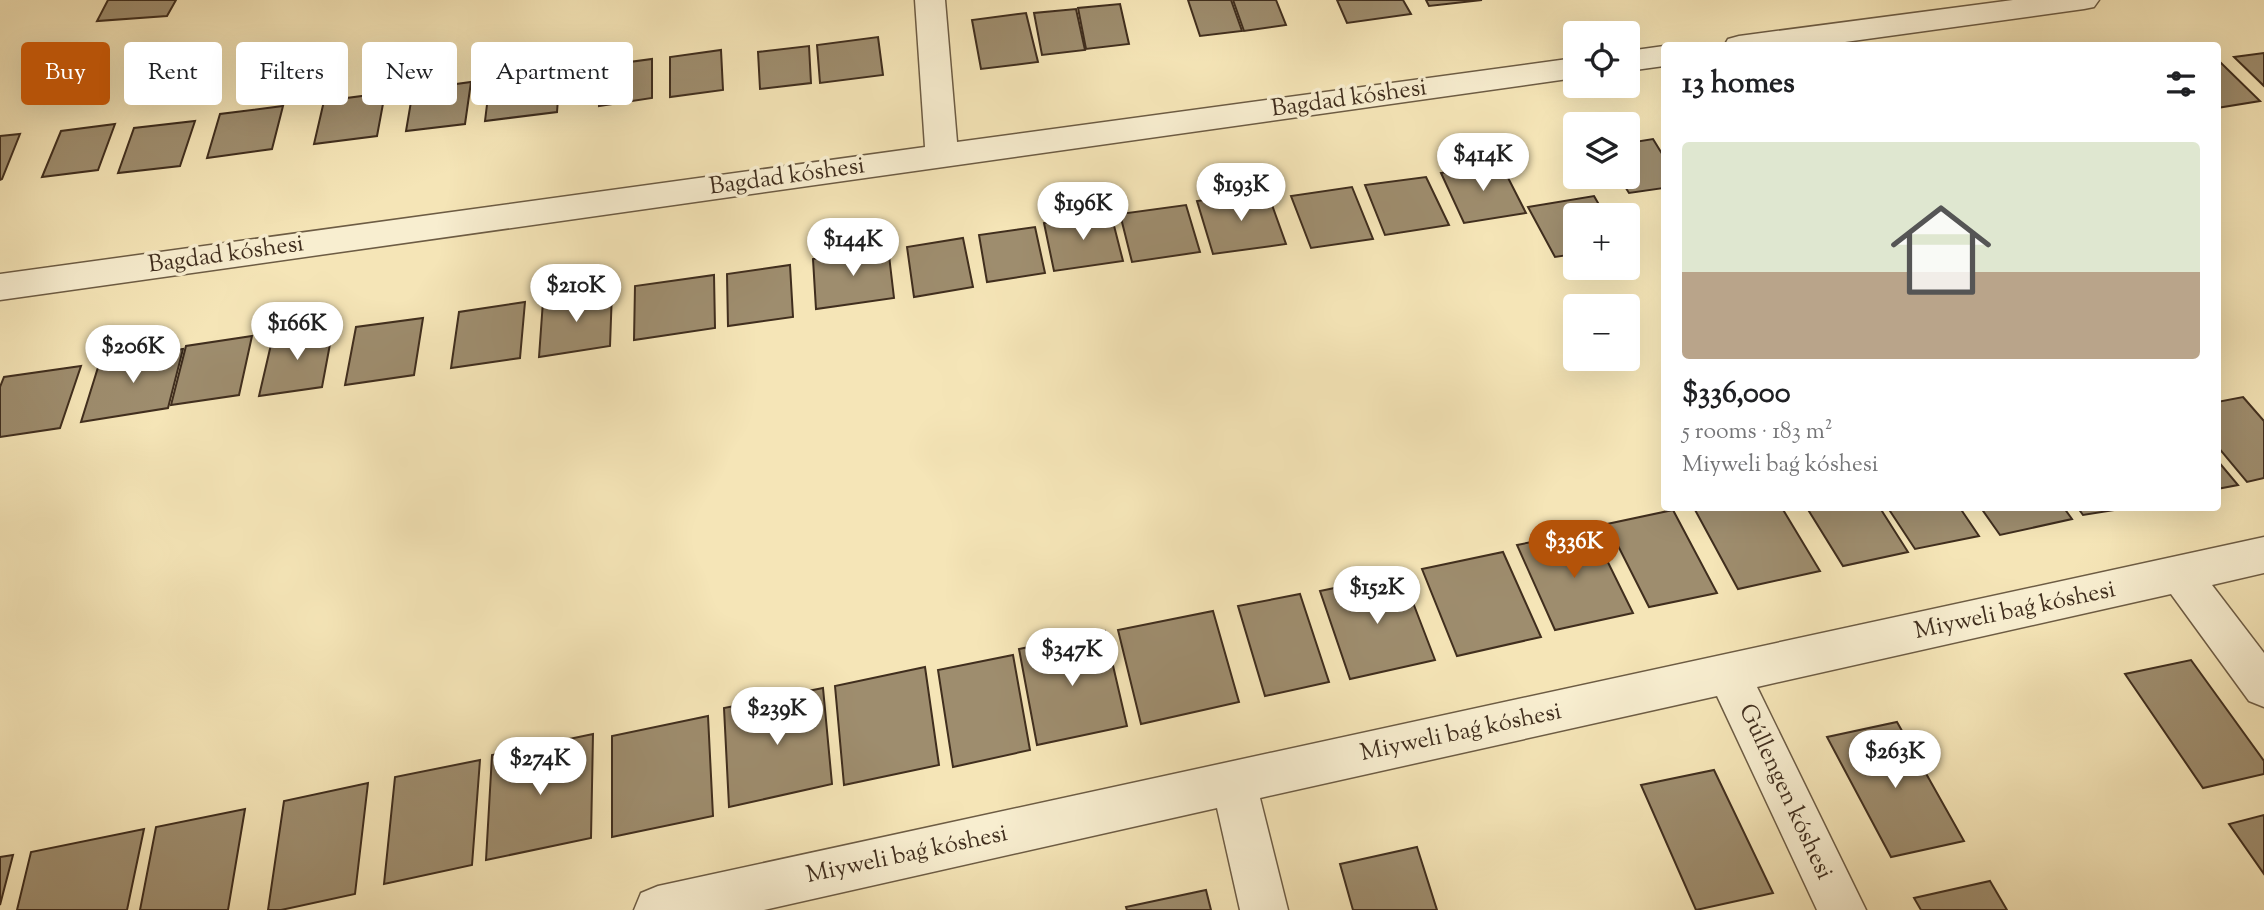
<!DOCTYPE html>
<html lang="en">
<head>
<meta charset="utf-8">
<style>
	body { margin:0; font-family:"Sorts Mill Goudy",serif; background:#f2f2f2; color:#202124; height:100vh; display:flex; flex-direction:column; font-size:26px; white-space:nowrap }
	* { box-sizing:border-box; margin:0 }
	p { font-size:23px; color:#757577 }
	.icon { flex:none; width:38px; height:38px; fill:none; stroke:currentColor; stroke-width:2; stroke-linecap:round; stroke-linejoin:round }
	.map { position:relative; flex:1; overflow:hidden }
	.details { position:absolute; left:1661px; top:42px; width:560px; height:469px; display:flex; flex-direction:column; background:#fff; border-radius:7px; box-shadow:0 7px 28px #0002 }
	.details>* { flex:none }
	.guide { position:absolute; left:21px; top:42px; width:665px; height:63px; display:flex; gap:14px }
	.buttons { position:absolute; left:1563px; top:21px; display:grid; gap:14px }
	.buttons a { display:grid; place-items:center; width:77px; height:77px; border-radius:7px; background:#fff; box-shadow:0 7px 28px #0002; font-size:35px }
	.price { position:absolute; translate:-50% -60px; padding:0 16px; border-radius:24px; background:#fff; color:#222; font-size:23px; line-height:46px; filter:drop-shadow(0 2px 4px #0008) }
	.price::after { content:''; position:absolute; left:50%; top:42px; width:21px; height:16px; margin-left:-10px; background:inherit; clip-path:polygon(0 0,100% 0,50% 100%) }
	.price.on { background:#b45309; color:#fff }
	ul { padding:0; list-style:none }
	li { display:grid; align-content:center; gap:14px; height:371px; padding:0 21px }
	li span { display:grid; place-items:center; height:217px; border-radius:7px; color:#555 }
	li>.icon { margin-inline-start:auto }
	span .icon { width:126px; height:126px; fill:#fffc; stroke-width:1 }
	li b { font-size:30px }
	h2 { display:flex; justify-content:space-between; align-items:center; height:84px; padding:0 21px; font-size:30px }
	.chip { padding:0 24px; border-radius:7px; background:#fff; box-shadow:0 7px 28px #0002; font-size:24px; line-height:63px }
	.chip.on { background:#b45309; color:#fff }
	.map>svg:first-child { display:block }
	.building { fill:#9e8d6e; stroke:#402e1e; stroke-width:2 }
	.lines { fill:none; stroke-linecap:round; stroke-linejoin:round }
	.street-casing { stroke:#6d5c44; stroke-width:3 }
	.street { fill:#f8eed0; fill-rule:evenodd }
	.labels { text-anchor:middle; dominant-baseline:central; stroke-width:7; stroke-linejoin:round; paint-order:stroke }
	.street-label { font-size:24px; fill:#402e1e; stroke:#f8eed0 }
</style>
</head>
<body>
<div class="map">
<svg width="2264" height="910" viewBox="0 0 2264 910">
	<rect width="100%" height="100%" fill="#f5e5b7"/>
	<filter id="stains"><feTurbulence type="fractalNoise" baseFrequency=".00286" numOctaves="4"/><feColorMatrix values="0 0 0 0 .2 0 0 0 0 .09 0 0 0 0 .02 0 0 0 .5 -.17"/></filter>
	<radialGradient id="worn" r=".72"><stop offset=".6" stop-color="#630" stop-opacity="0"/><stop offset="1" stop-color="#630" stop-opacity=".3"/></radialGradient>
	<g class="building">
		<polygon points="108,0 176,0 167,16 97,21"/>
		<polygon points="1188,0 1231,0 1242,31 1200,36"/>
		<polygon points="1233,0 1276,0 1286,25 1244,31"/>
		<polygon points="1337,0 1403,0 1411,14 1347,23"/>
		<polygon points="1426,0 1482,0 1429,6"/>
		<polygon points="1120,4 1129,44 1086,49 1078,8"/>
		<polygon points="1076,9 1085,50 1042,55 1034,13"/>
		<polygon points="1026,13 1038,62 981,69 972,20"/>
		<polygon points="878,37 883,75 820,83 817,45"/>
		<polygon points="809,46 811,83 760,89 758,52"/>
		<polygon points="721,50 723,90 670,97 670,57"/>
		<polygon points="2264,53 2264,86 2234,57"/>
		<polygon points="652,59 652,98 599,106 600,66"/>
		<polygon points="2219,61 2260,101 2217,108"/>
		<polygon points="560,71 557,112 485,121 490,80"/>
		<polygon points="471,82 465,124 406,131 413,90"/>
		<polygon points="385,93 377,136 314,144 324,101"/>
		<polygon points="283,106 272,149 207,158 220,114"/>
		<polygon points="195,121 180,166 118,173 134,128"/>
		<polygon points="115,124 98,170 42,177 61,131"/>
		<polygon points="20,134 2,179 0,180 0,136"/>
		<polygon points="1653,139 1664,157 1664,188 1629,193 1619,177 1628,177 1628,143"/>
		<polygon points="1501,164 1526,213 1464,223 1441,173"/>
		<polygon points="1426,177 1449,225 1385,235 1365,185"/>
		<polygon points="1352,187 1373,239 1311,248 1291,196"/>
		<polygon points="1267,191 1286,244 1213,254 1197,201"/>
		<polygon points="1594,196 1605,215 1575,215 1575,254 1555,257 1528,207"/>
		<polygon points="1186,205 1200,252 1132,262 1120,214"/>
		<polygon points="1111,214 1123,261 1054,271 1044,223"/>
		<polygon points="1035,227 1045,273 987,282 979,235"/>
		<polygon points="963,238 973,287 914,297 907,247"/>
		<polygon points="888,247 894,298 816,309 813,259"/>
		<polygon points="790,265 793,317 728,326 727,274"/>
		<polygon points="714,275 715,328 634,340 635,286"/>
		<polygon points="612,291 610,346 539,357 543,301"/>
		<polygon points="525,302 520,358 451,368 459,312"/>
		<polygon points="423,318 414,375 345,385 356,327"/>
		<polygon points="333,328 322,387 259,396 273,336"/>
		<polygon points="252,336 239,395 171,405 186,346"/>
		<polygon points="183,349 168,408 81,422 100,361"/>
		<polygon points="81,366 60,428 0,437 0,387 4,377"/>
		<polygon points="2243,397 2264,421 2264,478 2247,482 2217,446 2217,402"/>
		<polygon points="2217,460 2238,485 2217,489"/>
		<polygon points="1694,508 1782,508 1820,571 1738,589"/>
		<polygon points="1807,508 1880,508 1908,552 1843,566"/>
		<polygon points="1888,508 1960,508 1979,536 1915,549"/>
		<polygon points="1981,508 2064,508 2072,519 2000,535"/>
		<polygon points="2078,508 2127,508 2083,515"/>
		<polygon points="1673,510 1717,593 1649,607 1607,524"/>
		<polygon points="1592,530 1633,613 1555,630 1517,545"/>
		<polygon points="1503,552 1541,637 1457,656 1422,569"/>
		<polygon points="1402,574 1435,660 1350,679 1320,591"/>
		<polygon points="1300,594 1329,682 1265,696 1238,606"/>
		<polygon points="1213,611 1239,702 1141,724 1118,630"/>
		<polygon points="1105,631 1127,726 1037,745 1019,649"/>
		<polygon points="1013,655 1030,750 953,767 938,670"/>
		<polygon points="2191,660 2264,761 2264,774 2203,788 2125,674"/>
		<polygon points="925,667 939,765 844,785 835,686"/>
		<polygon points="823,688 832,784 729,807 724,708"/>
		<polygon points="708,716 713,816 612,837 612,736"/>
		<polygon points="1897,722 1964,841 1891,857 1827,737"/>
		<polygon points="593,734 591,838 486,860 492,755"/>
		<polygon points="480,760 472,865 384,884 395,777"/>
		<polygon points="1714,770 1773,893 1696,910 1641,785"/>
		<polygon points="368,783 355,894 281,910 268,910 284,801"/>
		<polygon points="245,809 228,910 140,910 156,827"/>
		<polygon points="2264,815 2264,874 2229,824"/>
		<polygon points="144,829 127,910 17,910 31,852"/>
		<polygon points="1417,847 1437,910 1353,910 1340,864"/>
		<polygon points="13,855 0,905 0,857"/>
		<polygon points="1990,881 2007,910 1921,910 1914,898"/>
		<polygon points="1206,890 1211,910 1127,910 1126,907"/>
	</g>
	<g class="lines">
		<g class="street-casing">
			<g id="street">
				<polygon points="915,0 945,0 957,142 1575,58 1575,78 0,300 0,274 925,147"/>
				<polygon points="2013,0 2099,0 2094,7 2084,9 1816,46 1724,46 1728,39 1739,36"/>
				<polygon points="1664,46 1664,66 1628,71 1628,51"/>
				<polygon points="2264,537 2264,573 2212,585 2264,653 2264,707 2249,701 2171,594 1757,687 1866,910 1817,910 1717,696 1260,798 1288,910 1240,910 1217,808 764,910 634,910 641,893 658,886"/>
			</g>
		</g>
		<use href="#street" class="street"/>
	</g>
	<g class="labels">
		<g class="street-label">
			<text transform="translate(1349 99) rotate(-8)">Bagdad kóshesi</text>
			<text transform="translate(787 177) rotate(-8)">Bagdad kóshesi</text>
			<text transform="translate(226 255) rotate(-8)">Bagdad kóshesi</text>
			<text transform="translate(2015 611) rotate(-12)">Miyweli baǵ kóshesi</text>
			<text transform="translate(1461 733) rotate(-12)">Miyweli baǵ kóshesi</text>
			<text transform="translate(1785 792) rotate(65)">Gúllengen kóshesi</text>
			<text transform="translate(907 855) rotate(-12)">Miyweli baǵ kóshesi</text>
		</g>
	</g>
	<rect width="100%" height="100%" filter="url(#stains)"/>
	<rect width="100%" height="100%" fill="url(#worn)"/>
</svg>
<div class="buttons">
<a><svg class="icon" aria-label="locate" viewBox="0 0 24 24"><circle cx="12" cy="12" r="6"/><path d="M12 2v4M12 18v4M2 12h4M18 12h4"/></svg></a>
<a><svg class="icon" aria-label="layers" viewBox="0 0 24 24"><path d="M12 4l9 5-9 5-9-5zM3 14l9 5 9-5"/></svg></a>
<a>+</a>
<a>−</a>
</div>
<b class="price" style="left:1483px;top:193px">$414K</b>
<b class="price" style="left:1241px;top:223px">$193K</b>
<b class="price" style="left:1083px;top:242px">$196K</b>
<b class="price" style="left:853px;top:278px">$144K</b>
<b class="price" style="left:576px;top:324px">$210K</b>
<b class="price" style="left:297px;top:362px">$166K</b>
<b class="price" style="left:133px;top:385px">$206K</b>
<b class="price on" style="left:1574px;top:580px">$336K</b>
<b class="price" style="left:1377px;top:626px">$152K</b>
<b class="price" style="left:1072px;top:688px">$347K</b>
<b class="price" style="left:777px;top:747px">$239K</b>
<b class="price" style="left:1895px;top:790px">$263K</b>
<b class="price" style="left:540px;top:797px">$274K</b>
<div class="guide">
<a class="chip on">Buy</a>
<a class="chip">Rent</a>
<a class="chip">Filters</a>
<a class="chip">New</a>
<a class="chip">Apartment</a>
</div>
<section class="details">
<h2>13 homes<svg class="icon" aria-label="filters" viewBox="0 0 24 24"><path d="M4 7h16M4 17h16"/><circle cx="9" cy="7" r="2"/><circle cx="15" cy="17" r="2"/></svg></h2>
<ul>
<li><span style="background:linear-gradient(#dfe7d0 60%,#b9a48a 0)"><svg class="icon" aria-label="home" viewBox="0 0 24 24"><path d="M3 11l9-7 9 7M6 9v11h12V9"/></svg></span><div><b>$336,000</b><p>5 rooms · 183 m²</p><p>Miyweli baǵ kóshesi</p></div></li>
</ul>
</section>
</div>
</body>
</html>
